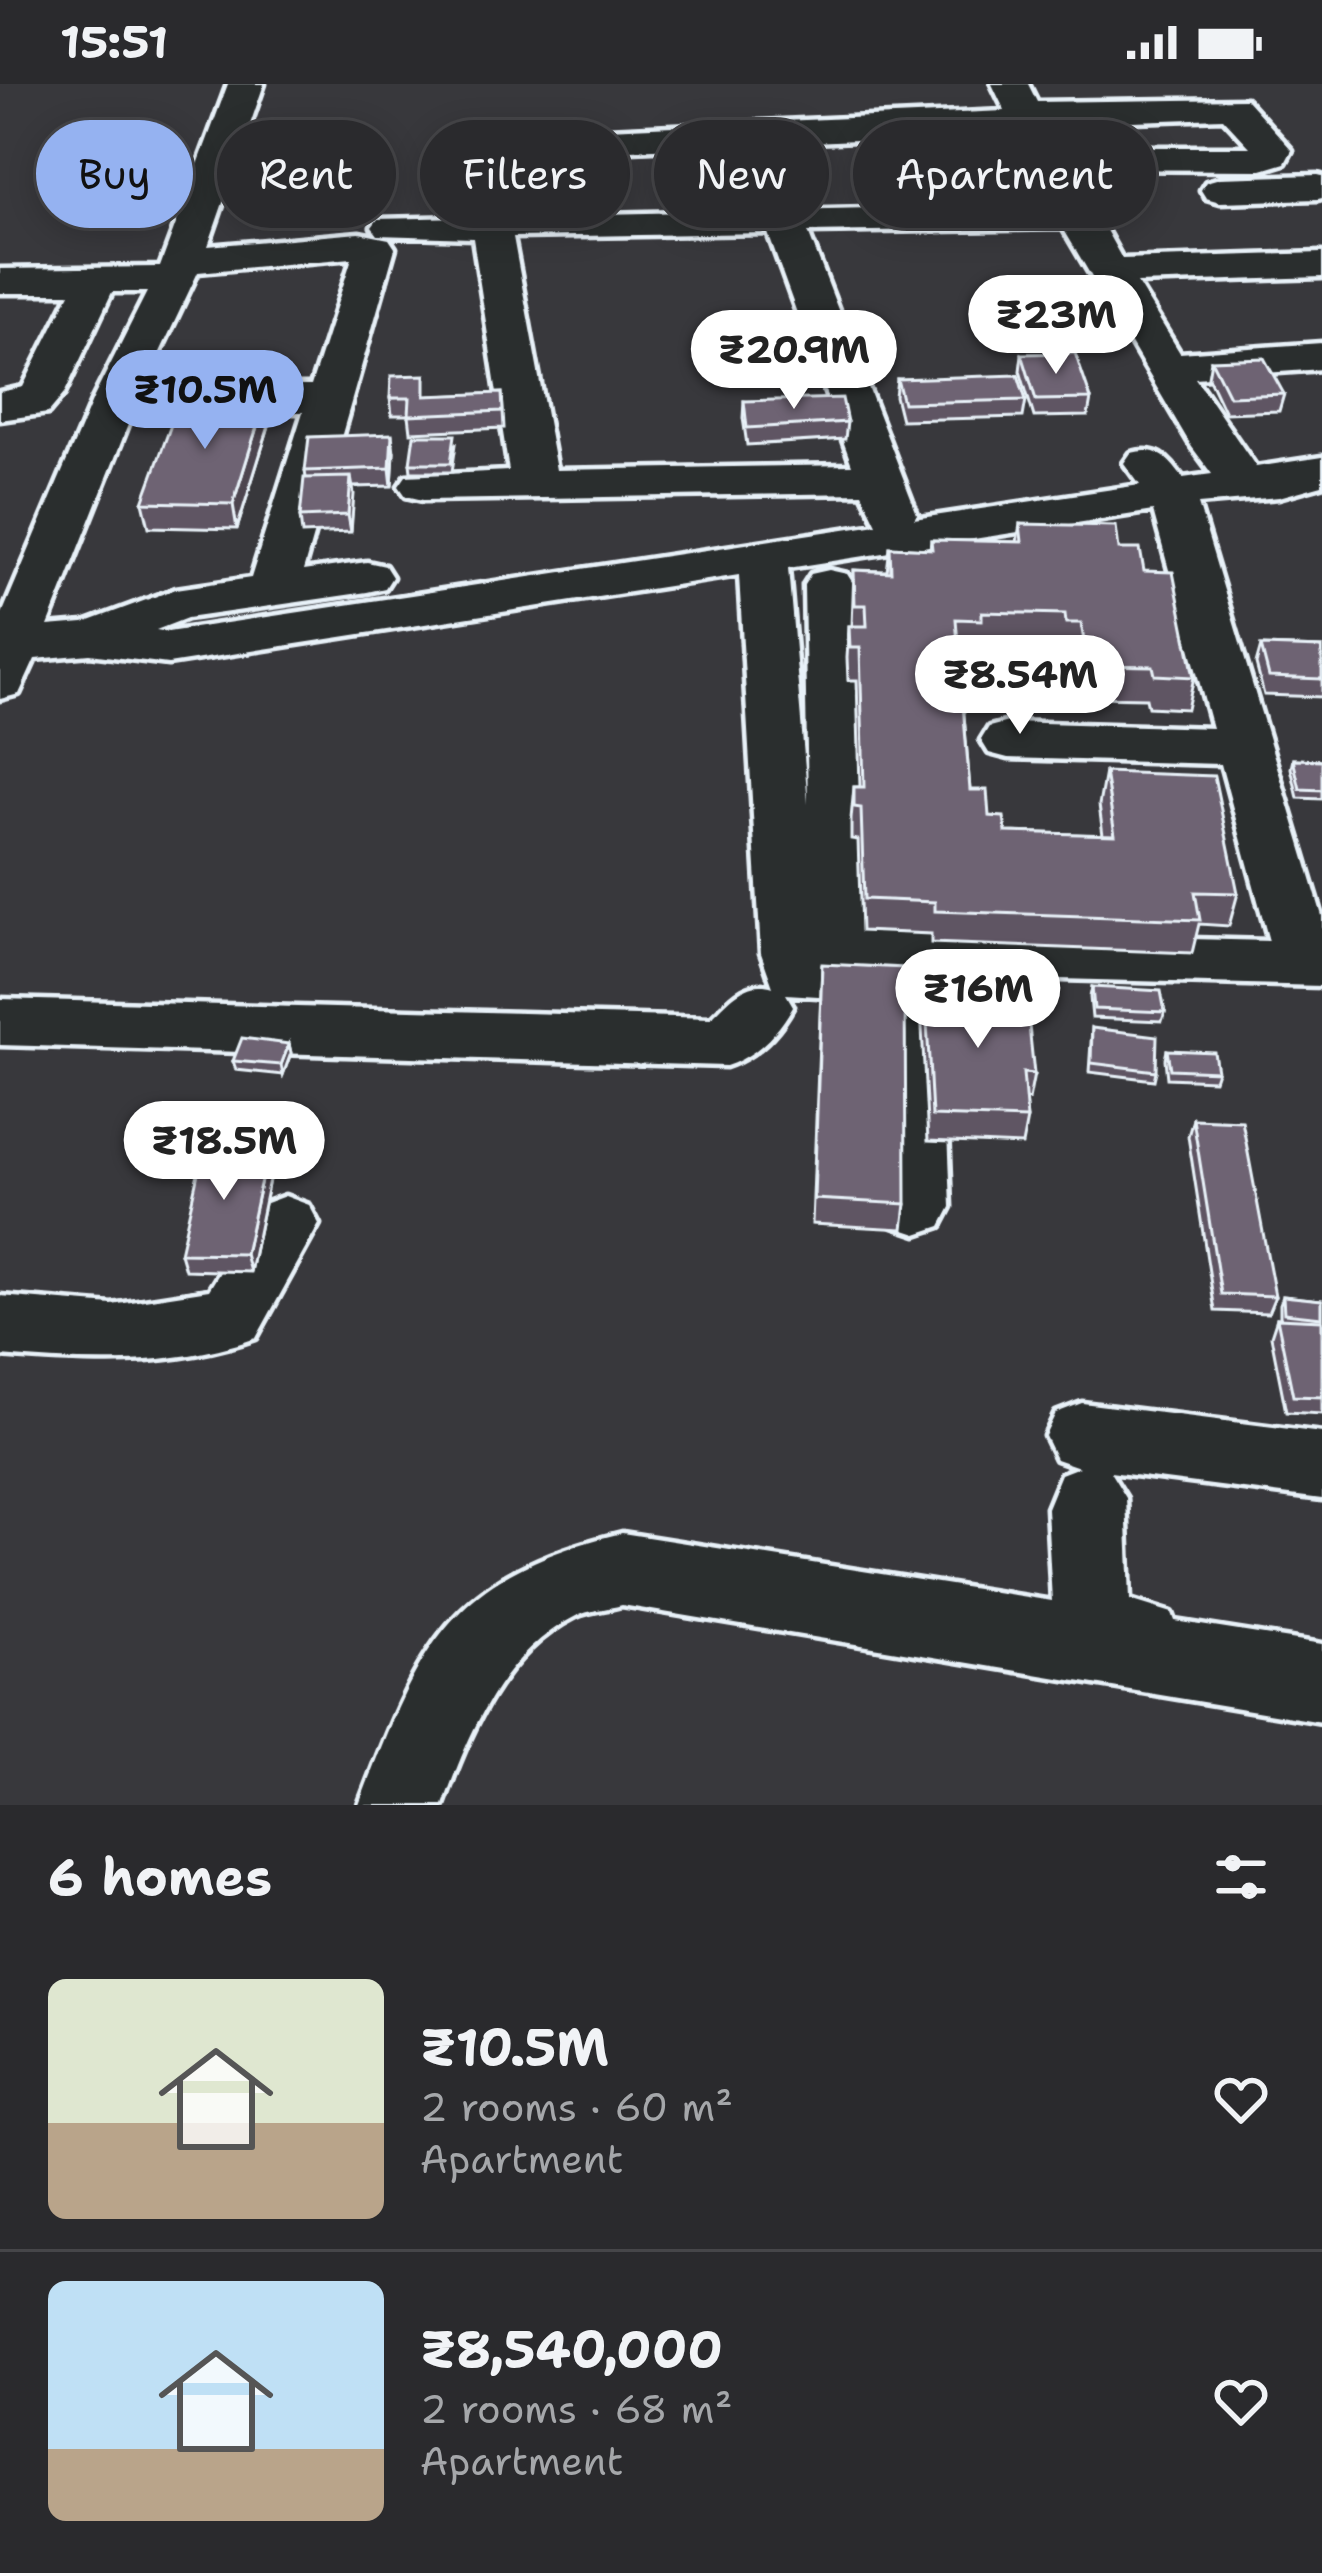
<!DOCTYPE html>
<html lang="en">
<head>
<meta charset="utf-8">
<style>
	body { margin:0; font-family:"Shantell Sans",sans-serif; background:#363639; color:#f1f3f6; height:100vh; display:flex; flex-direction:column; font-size:45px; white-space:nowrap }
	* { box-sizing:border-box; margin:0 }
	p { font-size:39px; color:#a5a7aa }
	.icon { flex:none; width:66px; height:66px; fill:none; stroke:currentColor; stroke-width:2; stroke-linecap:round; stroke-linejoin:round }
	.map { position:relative; height:1721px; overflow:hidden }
	.details { display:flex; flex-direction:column; background:#2a2a2d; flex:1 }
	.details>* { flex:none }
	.top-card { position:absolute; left:36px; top:36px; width:1251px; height:108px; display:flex; gap:24px }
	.price { position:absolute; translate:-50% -102px; padding:0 27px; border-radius:42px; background:#fff; color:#222; font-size:39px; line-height:78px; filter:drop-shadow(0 3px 6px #0008) }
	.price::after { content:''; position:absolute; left:50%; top:72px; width:36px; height:27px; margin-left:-18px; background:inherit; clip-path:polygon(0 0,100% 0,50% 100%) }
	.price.active { background:#95b2f1; color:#111 }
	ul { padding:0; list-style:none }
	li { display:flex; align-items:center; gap:36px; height:300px; padding:0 48px }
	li+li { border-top:3px solid #464649 }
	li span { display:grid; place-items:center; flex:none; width:336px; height:240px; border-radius:18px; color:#555 }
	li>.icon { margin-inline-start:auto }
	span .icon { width:144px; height:144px; fill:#fffc; stroke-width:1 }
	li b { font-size:51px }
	h2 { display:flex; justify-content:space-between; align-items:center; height:144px; padding:0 48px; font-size:51px }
	.chip { padding:0 42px; border-radius:54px; background:#2a2a2d; box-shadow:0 6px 30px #0003,0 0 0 3px #464649; font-size:42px; line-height:108px }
	.chip.active { background:#95b2f1; color:#111 }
	.status { display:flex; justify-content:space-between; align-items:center; height:84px; padding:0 60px; background:#2a2a2d; direction:ltr }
	.status svg { height:33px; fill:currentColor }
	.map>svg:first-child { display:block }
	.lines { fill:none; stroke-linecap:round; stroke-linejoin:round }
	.minor-casing { stroke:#e8f1f8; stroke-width:9 }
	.minor { fill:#2a2d2e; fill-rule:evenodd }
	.wall { fill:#5f5563; stroke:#e8f1f8; stroke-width:3 }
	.shaded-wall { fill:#4d4550; stroke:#e8f1f8; stroke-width:3 }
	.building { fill:#6e6373; stroke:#e8f1f8; stroke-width:3 }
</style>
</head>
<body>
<div class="status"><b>15:51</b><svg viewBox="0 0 49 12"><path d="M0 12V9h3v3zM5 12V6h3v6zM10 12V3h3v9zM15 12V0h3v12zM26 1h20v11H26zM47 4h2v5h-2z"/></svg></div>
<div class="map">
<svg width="1322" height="1721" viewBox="0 0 1322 1721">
	<rect width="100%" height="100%" fill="#38383c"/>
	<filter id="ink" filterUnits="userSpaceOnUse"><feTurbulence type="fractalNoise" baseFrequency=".00833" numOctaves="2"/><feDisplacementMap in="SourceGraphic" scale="24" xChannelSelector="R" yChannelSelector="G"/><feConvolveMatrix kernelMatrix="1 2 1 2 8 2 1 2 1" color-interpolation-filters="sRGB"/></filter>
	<g filter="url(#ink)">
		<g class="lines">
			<g class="minor-casing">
				<g id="minor">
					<path d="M228 0H264L208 162 359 149 389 155 395 164 303 487 367 478 385 482 392 493 385 504 367 508 187 534 156 546 168 548 877 440 862 409 423 416 406 412 399 402 406 392 509 387 473 154 378 151 372 143 378 135 1051 120 1016 49 608 67 595 64 589 56 595 48 608 45 1005 27 992 0H1028L1037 18 1246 15 1292 66 1285 79 1262 86 1072 85 1122 175 1322 169V193L1137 199 1180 269 1322 259V285L1195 294 1256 383 1322 373V401L1279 413 1198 420 1322 832V902L942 892 951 1123 941 1142 917 1150 893 1142 883 1123V916L786 910 793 922C778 949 756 972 726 982L0 961V915L711 934C729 917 746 894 773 903L761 869 739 491 168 580 90 570 35 575 19 610 0 615V535L93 315 147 208H112L64 310 48 329 0 336V308L23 303 70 209H0V185L160 183ZM1223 34 1250 63H1081L1071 39ZM1063 144 1192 363 1212 390 1183 394C1167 373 1158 362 1131 369L1124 379 1140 401 914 435 917 430 808 148ZM768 149 852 381 556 386 513 153ZM352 174 311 302H144L198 188ZM133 328H303L251 494 176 505 84 539 48 542ZM1153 427 1212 644 1008 638 989 643 981 656 989 669 1008 674 1221 680 1269 857 875 847 870 843 854 501 847 490 829 486 811 490 804 501 808 720 788 484Z"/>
					<polygon points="1318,91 1322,92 1322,114 1318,115 1220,118 1206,114 1201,106 1206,98 1220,94"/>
					<path d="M285 1112 309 1121 319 1140 256 1254C171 1284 88 1279 0 1272V1212L112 1221 209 1206 261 1121Z"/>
					<path d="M1082 1319 1322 1349V1415L1110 1388 1126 1414 1130 1516 1172 1529 1175 1537 1322 1560V1638L622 1521C607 1525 590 1526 576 1532 502 1569 469 1648 443 1721H359C419 1563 448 1491 622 1449L1052 1517 1047 1424 1061 1390 1079 1383 1056 1375 1045 1352 1056 1329Z"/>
				</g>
			</g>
			<use href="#minor" class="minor"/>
		</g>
		<g class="wall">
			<polygon points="1022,270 1091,315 1088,332 1034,333 1020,287"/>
			<polygon points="1211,276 1284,310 1279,327 1225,329 1208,293"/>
			<polygon points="897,295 1026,316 1023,333 901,336 895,312"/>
			<polygon points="502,309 504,344 411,348 409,331 392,331 390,314"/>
			<polygon points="265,317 269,342 237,445 149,443 143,418"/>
			<polygon points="744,317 847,338 845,355 747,361 743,334"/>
			<polygon points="456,360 452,388 411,388 410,379"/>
			<polygon points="394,368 392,402 353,403 351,448 302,450 300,433 306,394 305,387"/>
			<polygon points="1020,440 1119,465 1144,487 1194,593 1187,625 1148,623 1146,614 1089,613 1087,601 1080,601 1075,571 1061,571 1060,562 979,560 978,568 959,567 970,706 989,732 1006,748 1103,751 1099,721 1105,688 1238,809 1229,842 1199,840 1192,869 931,859 931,850 861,847 858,756 851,755 851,735 854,703 860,703 857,596 848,596 847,574 849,542 852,542 854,486 887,487 890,463 930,465 931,456 1017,458"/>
			<polygon points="1261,562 1322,564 1322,613 1264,611 1256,580"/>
			<polygon points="1293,675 1322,676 1322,715 1298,714 1291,684"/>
			<polygon points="822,880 906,1120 903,1145 812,1140"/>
			<polygon points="925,900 1034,990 1029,1016 1025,1015 1027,1035 1022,1061 928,1057 921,925"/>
			<polygon points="1092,903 1165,928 1162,937 1092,934 1090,913"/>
			<polygon points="1092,944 1156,987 1154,996 1089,988"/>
			<polygon points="289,960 291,969 283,991 236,986 233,977"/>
			<polygon points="1167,966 1217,987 1214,996 1167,994 1165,975"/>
			<polygon points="1193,1035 1275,1212 1268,1229 1215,1227 1188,1052"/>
			<polygon points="267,1068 271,1086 250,1188 185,1186 180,1169"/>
			<polygon points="1283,1212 1322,1216 1322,1330 1286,1328 1271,1252 1277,1234 1280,1235 1280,1220"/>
		</g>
		<g class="shaded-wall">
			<polygon points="265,317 269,342 237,445 233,420"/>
			<polygon points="392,350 394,368 392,402 390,384"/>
			<polygon points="351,393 354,410 351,448 348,431"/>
			<polygon points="289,960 291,969 283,991 281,981"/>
			<polygon points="267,1068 271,1086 250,1188 245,1170"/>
		</g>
		<g class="building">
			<polygon points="1075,269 1091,315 1036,316 1022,270"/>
			<polygon points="1264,274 1284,310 1229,312 1211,276"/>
			<polygon points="425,291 425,312 502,309 503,327 409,331 410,314 390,314 391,292"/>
			<polygon points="1018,291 1026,316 903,319 897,295"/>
			<polygon points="842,314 847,338 747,344 744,317"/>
			<polygon points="180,316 265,317 233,420 143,418"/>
			<polygon points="392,350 390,384 305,387 309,353"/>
			<polygon points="414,351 455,351 451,379 410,379"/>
			<polygon points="351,393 348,431 300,433 304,394"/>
			<polygon points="1020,440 1116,442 1119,465 1140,465 1144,487 1173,488 1194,593 1155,591 1153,582 1095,581 1093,569 1086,569 1081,539 1066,539 1065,530 982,528 982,536 956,535 970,706 987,706 989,732 1004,733 1006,748 1115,751 1105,688 1214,692 1238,809 1195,808 1200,836 935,827 935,818 864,815 861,724 854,723 854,703 864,703 860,564 850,564 849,542 867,542 866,521 855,521 854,486 891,488 890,463 932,465 931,456 1022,458"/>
			<polygon points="1261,562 1322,564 1322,595 1269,593"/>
			<polygon points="1293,675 1322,676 1322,706 1300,705"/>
			<polygon points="822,880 905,884 906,1120 814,1115"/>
			<polygon points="925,900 1025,903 1034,990 1023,989 1027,1035 932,1032"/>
			<polygon points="1092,903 1161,907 1165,928 1094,925"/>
			<polygon points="1092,944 1157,952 1156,987 1091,979"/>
			<polygon points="242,954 289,960 281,981 233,977"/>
			<polygon points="1167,966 1214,968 1217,987 1170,985"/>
			<polygon points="1193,1035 1242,1037 1275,1212 1221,1210"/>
			<polygon points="203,1067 267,1068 245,1170 180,1169"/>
			<polygon points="1283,1212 1322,1216 1322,1233 1284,1229"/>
			<polygon points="1277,1234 1322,1236 1322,1313 1293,1312"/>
		</g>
	</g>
</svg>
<b class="price" style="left:1056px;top:293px">₹23M</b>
<b class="price" style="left:794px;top:328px">₹20.9M</b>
<b class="price active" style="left:205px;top:368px">₹10.5M</b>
<b class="price" style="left:1020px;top:653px">₹8.54M</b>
<b class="price" style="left:978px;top:967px">₹16M</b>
<b class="price" style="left:224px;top:1119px">₹18.5M</b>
<div class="top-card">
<a class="chip active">Buy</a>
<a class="chip">Rent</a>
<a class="chip">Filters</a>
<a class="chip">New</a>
<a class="chip">Apartment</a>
</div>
</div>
<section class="details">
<h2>6 homes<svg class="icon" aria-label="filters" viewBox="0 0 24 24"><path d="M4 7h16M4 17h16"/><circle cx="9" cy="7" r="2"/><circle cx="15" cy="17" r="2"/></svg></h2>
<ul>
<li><span style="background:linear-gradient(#dfe7d0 60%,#b9a48a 0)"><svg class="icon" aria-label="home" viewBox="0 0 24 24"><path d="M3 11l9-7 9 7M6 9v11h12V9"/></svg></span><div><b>₹10.5M</b><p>2 rooms · 60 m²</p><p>Apartment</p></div><svg class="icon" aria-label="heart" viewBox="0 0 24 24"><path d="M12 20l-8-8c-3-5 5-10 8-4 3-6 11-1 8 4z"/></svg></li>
<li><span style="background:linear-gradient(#bfe0f5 70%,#b9a48a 0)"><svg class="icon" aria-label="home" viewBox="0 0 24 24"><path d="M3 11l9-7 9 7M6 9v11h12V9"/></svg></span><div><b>₹8,540,000</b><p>2 rooms · 68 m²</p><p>Apartment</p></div><svg class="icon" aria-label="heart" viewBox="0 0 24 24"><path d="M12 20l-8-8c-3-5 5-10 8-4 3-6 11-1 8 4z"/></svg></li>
</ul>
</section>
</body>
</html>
